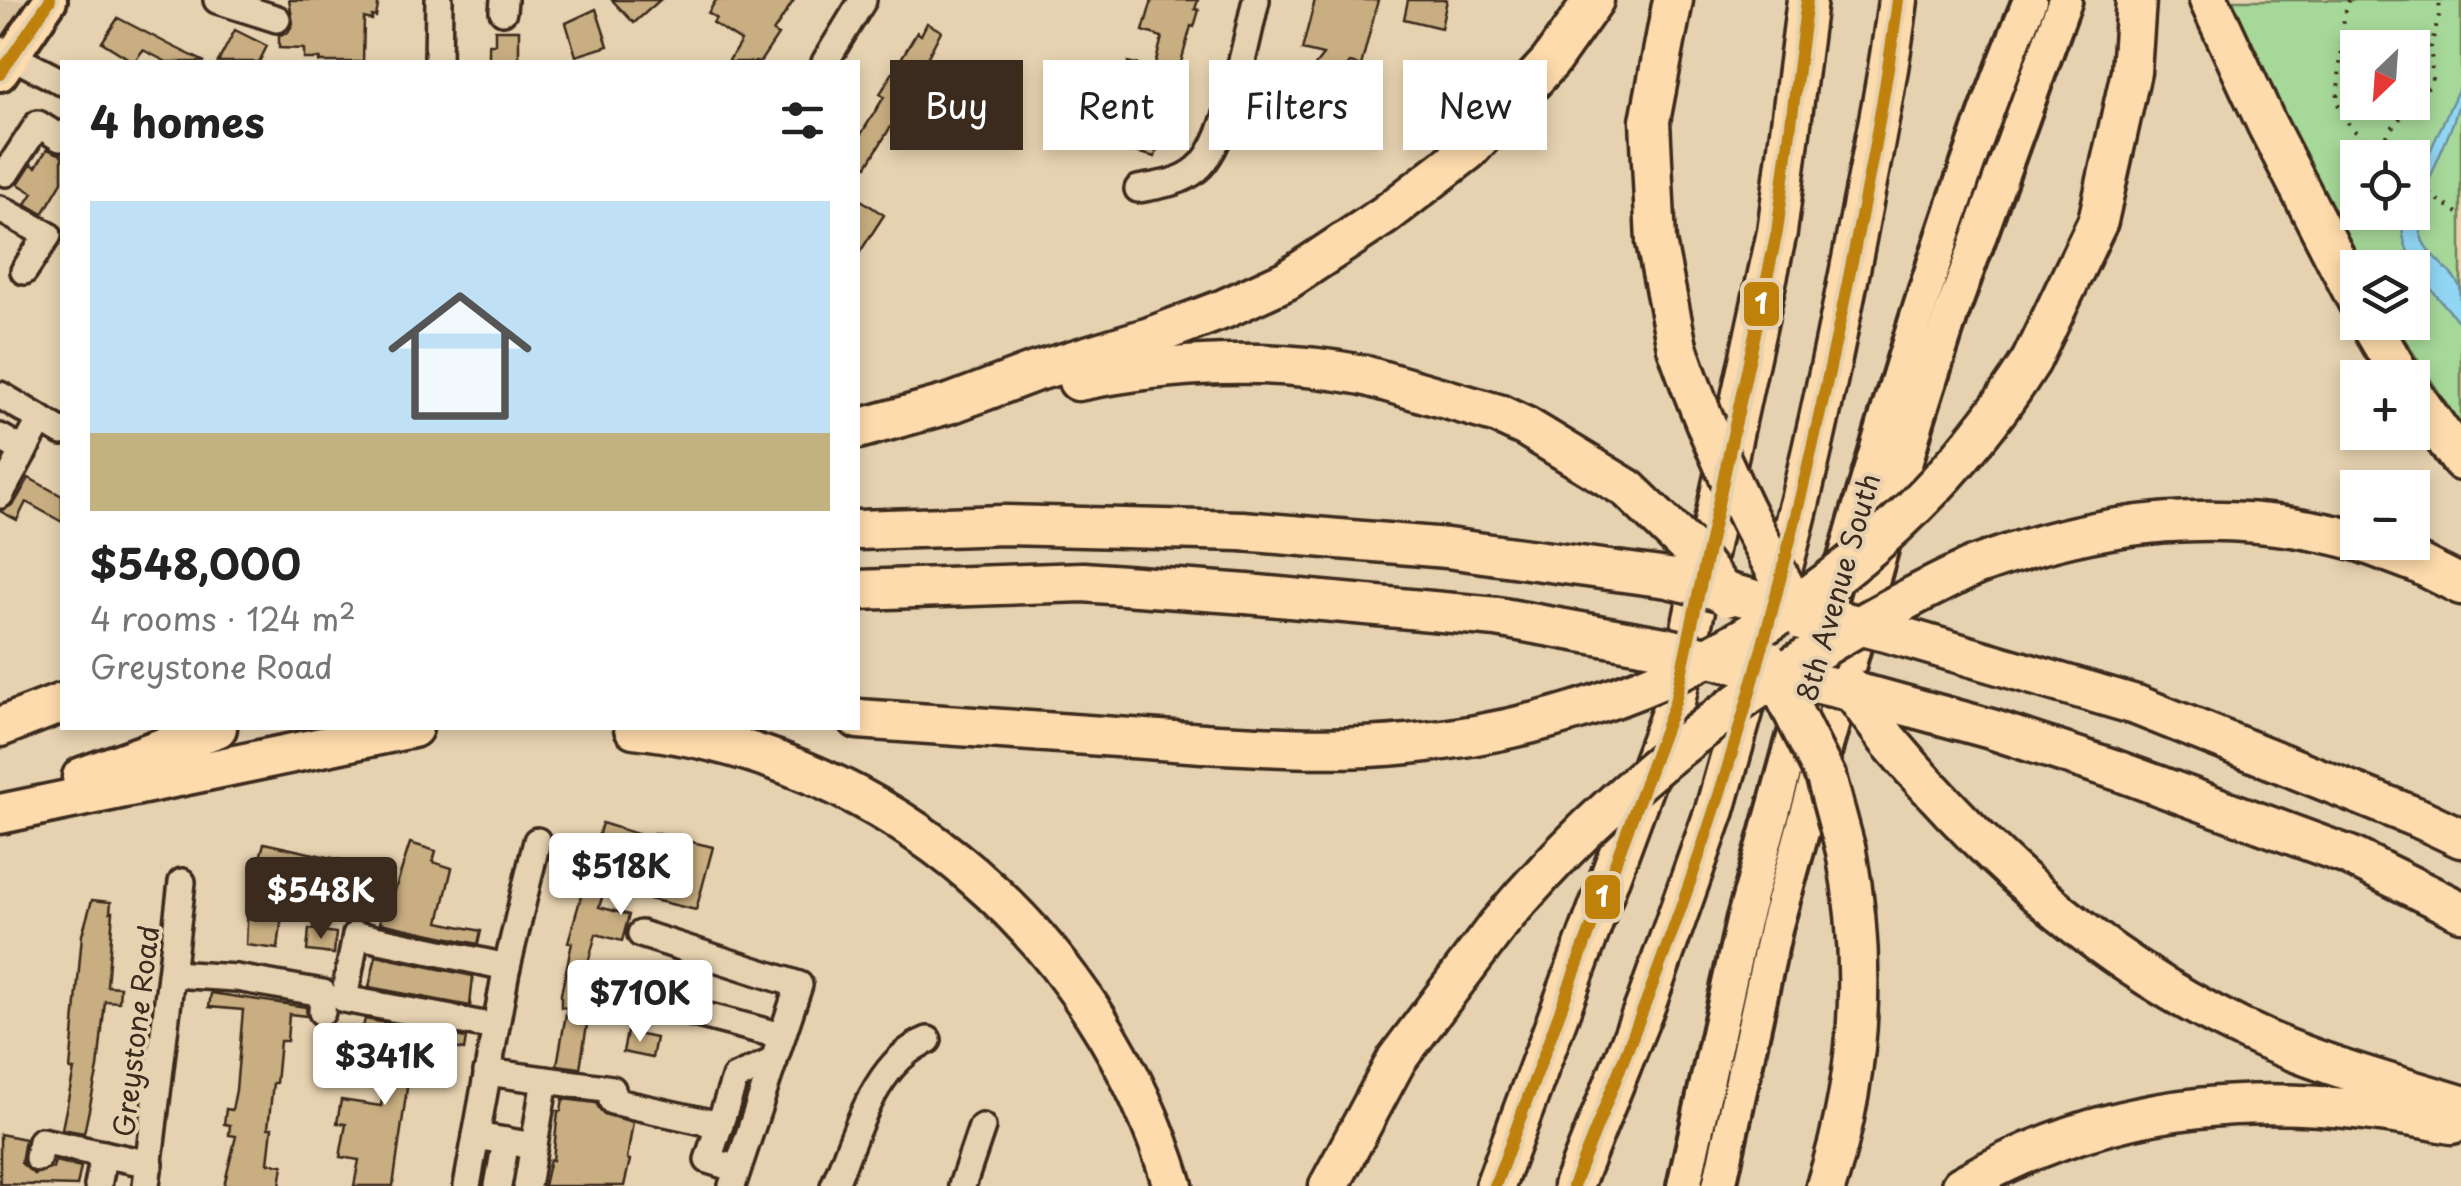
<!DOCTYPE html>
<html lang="en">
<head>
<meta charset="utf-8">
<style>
	body { margin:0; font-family:"Playpen Sans",sans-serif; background:#f6f6f6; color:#222; height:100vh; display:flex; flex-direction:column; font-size:38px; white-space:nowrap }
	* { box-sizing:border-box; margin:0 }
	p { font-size:32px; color:#767676 }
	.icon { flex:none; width:55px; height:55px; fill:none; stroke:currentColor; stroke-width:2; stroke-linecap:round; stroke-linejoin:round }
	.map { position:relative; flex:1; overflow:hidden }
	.drawer { position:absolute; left:60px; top:60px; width:800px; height:670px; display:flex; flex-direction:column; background:#fff; border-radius:0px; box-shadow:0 5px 15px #0003 }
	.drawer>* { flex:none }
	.hud { position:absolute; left:890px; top:60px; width:950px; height:90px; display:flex; gap:20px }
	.needle { width:65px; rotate:205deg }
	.buttons { position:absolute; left:2340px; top:30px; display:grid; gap:20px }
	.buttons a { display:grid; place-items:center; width:90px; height:90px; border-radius:0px; background:#fff; box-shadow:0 5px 15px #0003; font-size:50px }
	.price { position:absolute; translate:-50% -85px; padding:0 22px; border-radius:10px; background:#fff; color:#222; font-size:32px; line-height:65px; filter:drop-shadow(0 2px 5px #0008) }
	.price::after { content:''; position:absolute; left:50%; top:60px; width:30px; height:22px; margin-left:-15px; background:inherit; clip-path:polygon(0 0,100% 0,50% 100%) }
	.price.on { background:#3b2a1e; color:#fff }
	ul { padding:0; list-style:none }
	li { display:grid; align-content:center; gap:20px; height:530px; padding:0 30px }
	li+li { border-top:2px solid #e0e0e0 }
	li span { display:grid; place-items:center; height:310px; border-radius:0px; color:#555 }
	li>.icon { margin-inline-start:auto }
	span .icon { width:180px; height:180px; fill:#fffc; stroke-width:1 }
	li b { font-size:42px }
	h2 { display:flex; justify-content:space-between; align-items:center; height:120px; padding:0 30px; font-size:42px }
	.tag { padding:0 35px; border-radius:0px; background:#fff; box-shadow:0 5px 15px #0003; font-size:35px; line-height:90px }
	.tag.on { background:#3b2a1e; color:#fff }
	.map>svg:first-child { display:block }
	.built { fill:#dac49f }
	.green { fill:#a6d899; stroke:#70815c; stroke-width:2.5; fill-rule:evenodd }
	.water { fill:#91d6f3; stroke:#6f919e; stroke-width:2.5 }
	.building { fill:#c9ae81; stroke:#3b2a1e; stroke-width:2.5 }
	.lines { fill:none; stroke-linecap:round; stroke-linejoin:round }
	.minor-casing { stroke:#3b2a1e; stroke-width:32 }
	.major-casing { stroke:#3b2a1e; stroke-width:40 }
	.highway-casing { stroke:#3b2a1e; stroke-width:45 }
	.path { stroke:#3b2a1e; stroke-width:4; stroke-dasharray:2.5 8; stroke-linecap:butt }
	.minor { stroke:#e6d2b0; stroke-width:25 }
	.major { stroke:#fedbac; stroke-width:32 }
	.highway { stroke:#fedbac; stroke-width:38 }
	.highway-bridge-casing { stroke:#3b2a1e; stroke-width:45; stroke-linecap:butt }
	.highway-bridge { stroke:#fedbac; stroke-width:38 }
	.bus-1-casing { stroke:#e6d2b0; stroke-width:20 }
	.bus-1 { stroke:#bf8109; stroke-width:12 }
	.labels { text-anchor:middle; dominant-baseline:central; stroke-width:8; stroke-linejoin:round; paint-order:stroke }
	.street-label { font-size:28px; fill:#3b2a1e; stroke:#e6d2b0 }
	.line-badge { stroke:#e6d2b0; stroke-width:4 }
	.badge-label { font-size:28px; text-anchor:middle; font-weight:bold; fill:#fff }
</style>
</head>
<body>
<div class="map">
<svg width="2461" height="1186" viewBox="0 0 2461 1186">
	<rect width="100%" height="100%" fill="#e6d2b0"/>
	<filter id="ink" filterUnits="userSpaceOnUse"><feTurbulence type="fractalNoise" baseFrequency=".01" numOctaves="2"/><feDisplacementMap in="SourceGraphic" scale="20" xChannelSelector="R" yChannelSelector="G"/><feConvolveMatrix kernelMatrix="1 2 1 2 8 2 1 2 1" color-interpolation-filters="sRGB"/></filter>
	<g filter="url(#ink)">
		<polygon class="built" points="0,0 50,0 0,50"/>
		<path class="green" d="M2232 0H2461V426L2394 323 2412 322V268L2363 267 2293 133ZM2358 48H2412V102H2358ZM2358 158H2412V212H2358Z"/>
		<path class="water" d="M2461 83C2461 132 2416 181 2420 231 2423 255 2451 267 2460 287 2461 296 2461 315 2461 325 2436 293 2395 257 2403 213L2412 212 2413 189Z"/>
		<g class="building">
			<polygon points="289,0 379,0 376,17 372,16 372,20 364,18 363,62 319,62 320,59 304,59 304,49 279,48 279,35 288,33 293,23"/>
			<polygon points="612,0 660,0 634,23"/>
			<polygon points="716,0 794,0 773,32 778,35 760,62 728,62 741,41 713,23 716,18 708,13"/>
			<polygon points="1152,0 1198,0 1195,9 1199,10 1194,27 1191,26 1155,157 1132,151 1143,107 1134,105 1138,90 1122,85 1128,62 1154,69 1162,37 1143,31"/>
			<polygon points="1315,0 1378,0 1361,66 1350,63 1308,117 1287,102 1323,55 1302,50"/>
			<polygon points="1408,0 1447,0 1441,28 1404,19"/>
			<polygon points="596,9 608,46 576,56 566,23"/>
			<polygon points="118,18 172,46 205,62 167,62 143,50 134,62 102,42"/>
			<polygon points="927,23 941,31 915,82 921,85 914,97 923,103 915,116 904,109 897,116 867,166 858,160 858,139 884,97 880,94 917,32 921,35"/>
			<polygon points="235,30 267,46 259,62 218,62"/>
			<polygon points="495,30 519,30 519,62 489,62 489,44 495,44"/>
			<polygon points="47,149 62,155 62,182 43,214 26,204 33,193 18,184 31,164 36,167"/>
			<polygon points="858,198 884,215 858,255"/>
			<polygon points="29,478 62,496 62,522 26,502 17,520 0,511 14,504"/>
			<polygon points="602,823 653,839 654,833 713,847 696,910 637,896 647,859 617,850 599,907 629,915 622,941 596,934 588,963 614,968 605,991 604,1016 589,1012 580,1068 557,1065 567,1008 561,1007 561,994 572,943 568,942"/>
			<polygon points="264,843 350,862 343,901 285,890 278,949 246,945 248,904"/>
			<polygon points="410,843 436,851 433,862 452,868 439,922 481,931 478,944 380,923 382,911 388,912"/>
			<polygon points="92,900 111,902 110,912 113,912 107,986 120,987 119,1002 105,1001 98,1068 84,1133 62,1129 74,1070 70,1070 82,935"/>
			<polygon points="309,929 336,933 334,954 307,951"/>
			<polygon points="376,956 473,976 470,1006 369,987"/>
			<polygon points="211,993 306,1007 307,1016 289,1014 287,1041 280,1041 276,1083 273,1083 268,1128 272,1128 268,1163 283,1165 280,1186 224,1186 236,1136 229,1135 230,1125 224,1124 226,1109 232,1110 236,1090 243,1010 209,1007"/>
			<polygon points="365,1019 466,1038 464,1050 414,1039 393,1186 354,1186 359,1160 340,1157 346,1124 337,1123 341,1100 381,1106 392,1034 363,1027"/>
			<polygon points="627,1032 656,1038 652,1058 623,1052"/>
			<polygon points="563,1099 596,1103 603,1114 633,1122 627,1159 630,1160 624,1186 544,1186 550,1159 553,1160 558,1111 561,1111"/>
			<polygon points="0,1134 25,1139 21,1163 34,1174 53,1168 55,1161 81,1167 77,1186 0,1184"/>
		</g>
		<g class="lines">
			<g class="minor-casing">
				<g id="minor">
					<polyline points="217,0 277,19"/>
					<polyline points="503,11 504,0"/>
					<polyline points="0,50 62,82"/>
					<polyline points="438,62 439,0"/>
					<polyline points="825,62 863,0"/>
					<polyline points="6,173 38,124 60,138 62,134"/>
					<path d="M1138 189C1159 185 1181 183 1197 169 1228 144 1246 41 1256 0"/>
					<polyline points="0,209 48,235 24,271"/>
					<polyline points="0,395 62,432"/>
					<polyline points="0,437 24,451"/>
					<polyline points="0,495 41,419"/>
					<polyline points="641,934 799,985 732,1186"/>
					<polyline points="172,974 236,978 323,993 322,1012"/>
					<polyline points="621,994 782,1036"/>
					<polyline points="495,1027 344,999 356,935 507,967"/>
					<polyline points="487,1072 612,1089 612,1101 720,1125"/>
					<polyline points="476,1136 534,1146"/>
					<polyline points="38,1158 41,1141 150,1164"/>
					<polyline points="737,1169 708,1160 735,1078 774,1061"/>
					<polyline points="98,1186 104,1154"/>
					<polyline points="146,1186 182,882"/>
					<polyline points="467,1186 506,971 537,841"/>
					<polyline points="498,1186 506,1141"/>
					<polyline points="527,1186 545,1080"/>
					<path d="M834 1186C855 1138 874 1061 928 1040"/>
					<polyline points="962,1186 982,1127"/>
				</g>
			</g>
			<g class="major-casing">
				<g id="major">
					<polyline points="0,74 50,0"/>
					<path d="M1839 579C1895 384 1953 188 2030 0"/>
					<polyline points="1684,1186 1743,921 1802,708"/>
					<polyline points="1719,1186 1776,925 1918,418 1952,312 2065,0"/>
				</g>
			</g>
			<g class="highway-casing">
				<g id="highway">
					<polyline points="1673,0 1650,121 1656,242 1677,347"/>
					<polyline points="2209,0 2267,125 2358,302"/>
					<polyline points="2369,322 2402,378"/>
					<polyline points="2031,361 2098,221 2131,72 2136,0"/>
					<path d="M1078 381C1174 362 1266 357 1363 375"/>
					<polyline points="2412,393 2461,461"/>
					<polyline points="858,429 952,403 1034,372 1147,338 1224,309 1287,280 1385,215 1468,151 1550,62 1594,0"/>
					<polyline points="858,530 1004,525 1242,531"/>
					<polyline points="2361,542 2417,563 2461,585"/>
					<path d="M1975 566C2101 519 2227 505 2358 541"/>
					<polyline points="858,590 1083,582 1247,594"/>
					<path d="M1773 603C1807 483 1832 362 1856 239 1871 160 1888 81 1898 0"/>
					<polyline points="2136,705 2423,820 2461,838"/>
					<polyline points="858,719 1203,743"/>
					<polyline points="0,727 62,703"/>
					<path d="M634 728C892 756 1099 939 1173 1186"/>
					<path d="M1888 740C1994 866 2113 973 2266 1040 2329 1067 2395 1085 2461 1105"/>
					<polyline points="2113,769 2350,856 2461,911"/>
					<polyline points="82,777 217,728"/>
					<polyline points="0,814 413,728"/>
					<polyline points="1329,1186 1397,1059 1497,926"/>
					<polyline points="1495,1186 1675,702 1777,232 1807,0"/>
					<polyline points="1573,1186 1646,1004 1715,810 1752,680"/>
					<path d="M1826 1186C1861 1077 1867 963 1846 851"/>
					<path d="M1961 1186C2120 1095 2277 1089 2452 1124"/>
				</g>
			</g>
			<g class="path">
				<polyline points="2349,0 2344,17 2337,102 2349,125 2381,158"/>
				<polyline points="2379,156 2389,131 2432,82 2431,46 2440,12 2439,0"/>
				<polyline points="2412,182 2461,215"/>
			</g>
			<use href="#minor" class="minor"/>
			<use href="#major" class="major"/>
			<use href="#highway" class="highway"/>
			<g class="highway-bridge-casing">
				<g id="highway-bridge">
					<path d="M1677 347C1710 444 1753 533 1804 621"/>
					<polyline points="1363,375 1498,414 1526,427 1628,489 1691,550 1727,597"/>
					<polyline points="1242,531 1447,548 1668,578 1886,632 2136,705"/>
					<polyline points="1247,594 1497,617 1664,647 1878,698 1991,729 2113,769"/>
					<polyline points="1767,660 1826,777 1846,851"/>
					<polyline points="1846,683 1888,740"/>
					<path d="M1203 743C1272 747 1339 751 1408 744 1664 721 1894 578 2031 361"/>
					<path d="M1497 926C1628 768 1790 652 1975 566"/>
				</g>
			</g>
			<use href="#highway-bridge" class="highway-bridge"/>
			<g class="bus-1-casing">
				<g id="bus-1">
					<polyline points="0,74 50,0"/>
					<polyline points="1495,1186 1675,702 1777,232 1807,0"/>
					<path d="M1573 1186C1623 1062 1673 938 1714 811 1764 655 1803 495 1837 335 1860 224 1883 112 1898 0"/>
				</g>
			</g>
			<use href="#bus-1" class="bus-1"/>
		</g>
	</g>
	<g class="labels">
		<g class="street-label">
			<text transform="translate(1837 587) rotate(-74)">8th Avenue South</text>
			<text transform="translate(135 1031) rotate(-83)">Greystone Road</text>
		</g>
	</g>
	<g class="line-badge">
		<rect x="1742" y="280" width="39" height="48" rx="10" fill="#bf8109"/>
		<rect x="1583" y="873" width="39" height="48" rx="10" fill="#bf8109"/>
	</g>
	<g class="badge-label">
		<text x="1761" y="314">1</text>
		<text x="1602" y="907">1</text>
	</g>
</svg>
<div class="buttons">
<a><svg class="needle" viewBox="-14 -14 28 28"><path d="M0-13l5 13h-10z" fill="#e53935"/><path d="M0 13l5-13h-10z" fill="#767676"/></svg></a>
<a><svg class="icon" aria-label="locate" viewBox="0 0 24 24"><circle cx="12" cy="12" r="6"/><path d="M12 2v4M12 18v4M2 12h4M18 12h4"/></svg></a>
<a><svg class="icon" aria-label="layers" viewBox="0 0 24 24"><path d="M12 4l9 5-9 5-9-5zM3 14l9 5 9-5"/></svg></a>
<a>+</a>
<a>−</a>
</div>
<b class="price" style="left:621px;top:918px">$518K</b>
<b class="price on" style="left:321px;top:942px">$548K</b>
<b class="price" style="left:640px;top:1045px">$710K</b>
<b class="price" style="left:385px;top:1108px">$341K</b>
<div class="hud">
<a class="tag on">Buy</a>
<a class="tag">Rent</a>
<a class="tag">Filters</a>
<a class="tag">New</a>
</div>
<section class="drawer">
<h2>4 homes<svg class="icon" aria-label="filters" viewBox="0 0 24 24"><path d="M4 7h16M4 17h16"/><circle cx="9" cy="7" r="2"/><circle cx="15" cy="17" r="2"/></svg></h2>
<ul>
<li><span style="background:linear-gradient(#bfe0f5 75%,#c2b280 0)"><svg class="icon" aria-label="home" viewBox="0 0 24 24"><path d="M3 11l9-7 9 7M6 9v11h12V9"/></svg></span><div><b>$548,000</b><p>4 rooms · 124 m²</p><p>Greystone Road</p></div></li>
</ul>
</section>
</div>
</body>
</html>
